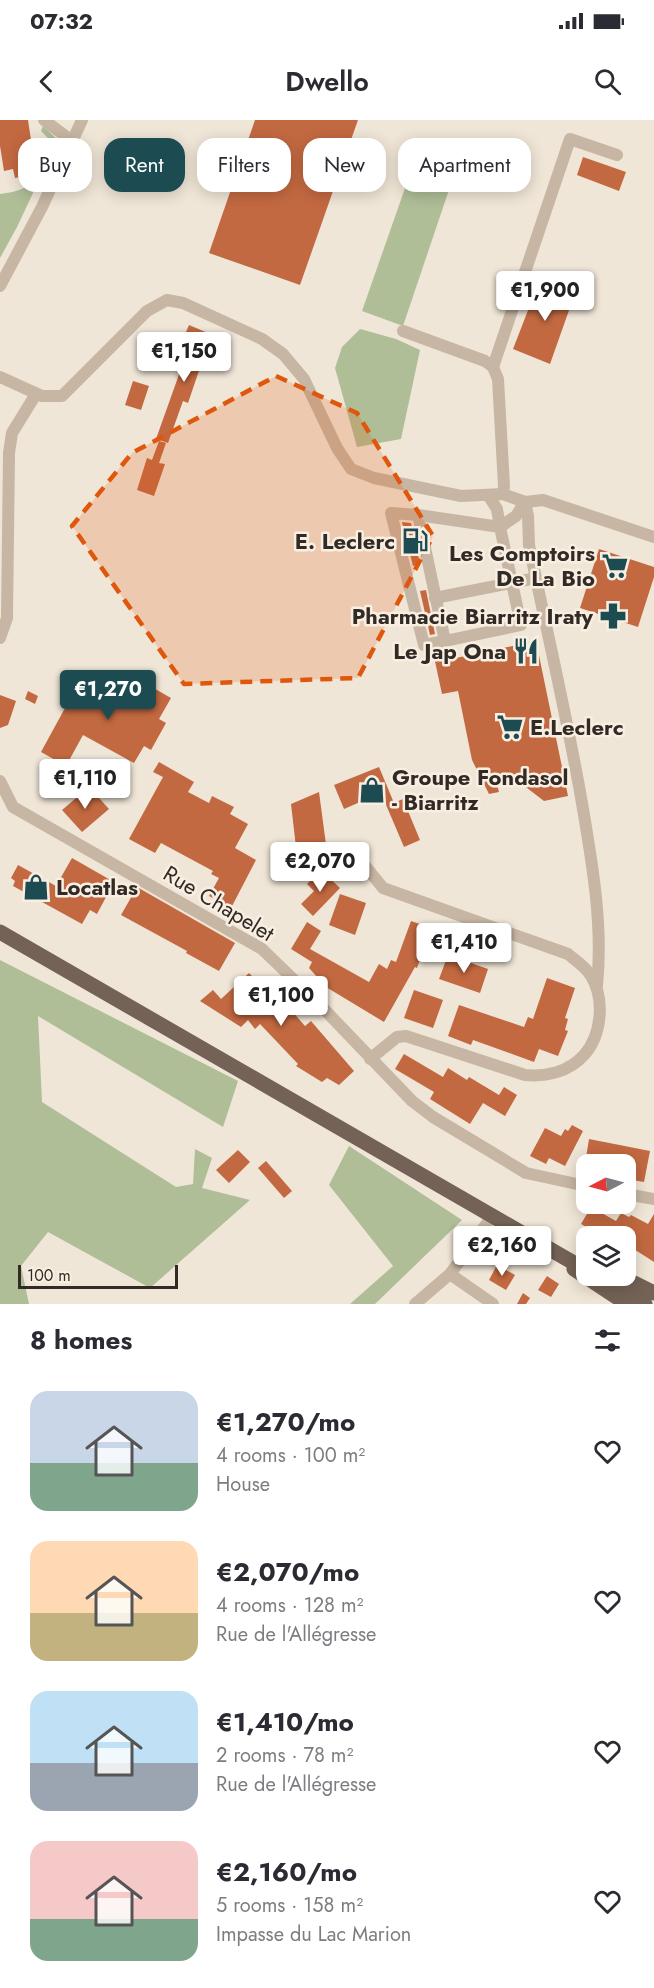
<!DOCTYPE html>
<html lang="en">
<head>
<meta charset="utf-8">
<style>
	body { margin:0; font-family:Jost,sans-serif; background:#f2f2f3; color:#2b2b33; height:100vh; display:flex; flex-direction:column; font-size:22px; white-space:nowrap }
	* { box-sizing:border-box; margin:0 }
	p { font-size:20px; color:#7c7c81 }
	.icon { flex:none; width:33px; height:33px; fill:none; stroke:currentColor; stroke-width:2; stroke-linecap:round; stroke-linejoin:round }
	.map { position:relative; height:1184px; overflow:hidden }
	.sheet { display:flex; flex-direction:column; background:#fff; flex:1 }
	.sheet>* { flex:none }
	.top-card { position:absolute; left:18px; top:18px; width:618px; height:54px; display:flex; gap:12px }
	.needle { width:39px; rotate:264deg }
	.buttons { position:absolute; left:576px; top:1034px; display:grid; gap:12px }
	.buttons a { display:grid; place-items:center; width:60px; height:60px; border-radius:12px; background:#fff; box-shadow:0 3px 15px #0003; font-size:30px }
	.scale { position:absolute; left:18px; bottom:15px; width:160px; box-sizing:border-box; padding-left:6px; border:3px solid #322a25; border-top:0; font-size:16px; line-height:21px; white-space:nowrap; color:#322a25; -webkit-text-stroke:4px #f8efe2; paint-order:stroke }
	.price { position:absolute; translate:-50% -51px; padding:0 14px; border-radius:6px; background:#fff; color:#222; font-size:20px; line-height:39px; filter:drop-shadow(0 2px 3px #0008) }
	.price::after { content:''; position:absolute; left:50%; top:36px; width:18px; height:14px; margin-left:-9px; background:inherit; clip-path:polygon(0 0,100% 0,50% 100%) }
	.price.selected { background:#1c4b52; color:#fff }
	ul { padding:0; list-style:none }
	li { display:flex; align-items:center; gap:18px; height:150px; padding:0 30px }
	li span { display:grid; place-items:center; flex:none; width:168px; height:120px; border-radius:18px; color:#555 }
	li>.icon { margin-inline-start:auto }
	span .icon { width:72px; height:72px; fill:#fffc; stroke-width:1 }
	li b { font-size:26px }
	h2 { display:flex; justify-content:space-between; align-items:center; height:72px; padding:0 30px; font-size:26px }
	.tag { padding:0 21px; border-radius:18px; background:#fff; box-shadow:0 3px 15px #0003; font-size:21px; line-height:54px }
	.tag.selected { background:#1c4b52; color:#fff }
	.status { display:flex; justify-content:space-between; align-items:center; height:42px; padding:0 30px; background:#fff; direction:ltr }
	.status svg { height:16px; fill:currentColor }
	header { display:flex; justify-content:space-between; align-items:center; height:78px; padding:0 30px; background:#fff; font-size:27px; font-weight:600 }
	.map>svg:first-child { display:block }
	.green { fill:#afbe97 }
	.building { fill:#c36941 }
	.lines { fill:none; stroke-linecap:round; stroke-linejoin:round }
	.minor { stroke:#c7b6a3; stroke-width:12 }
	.major { stroke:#746256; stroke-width:15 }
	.marked { fill:#df570d; fill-opacity:0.2; stroke:#df570d; stroke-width:4.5; stroke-dasharray:12 8; stroke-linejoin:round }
	.labels { text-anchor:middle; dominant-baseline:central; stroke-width:5; stroke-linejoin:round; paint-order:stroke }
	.poi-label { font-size:22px; font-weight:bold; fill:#322a25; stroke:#f8efe2; text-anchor:end }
	.street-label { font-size:22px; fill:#322a25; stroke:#f8efe2 }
</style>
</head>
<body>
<div class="status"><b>07:32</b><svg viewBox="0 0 49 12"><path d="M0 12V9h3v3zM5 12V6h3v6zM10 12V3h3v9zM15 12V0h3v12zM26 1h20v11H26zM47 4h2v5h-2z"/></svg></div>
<header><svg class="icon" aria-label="back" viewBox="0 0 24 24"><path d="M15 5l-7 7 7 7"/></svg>Dwello<svg class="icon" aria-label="search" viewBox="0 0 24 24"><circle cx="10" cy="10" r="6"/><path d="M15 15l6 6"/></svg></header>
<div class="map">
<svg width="654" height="1184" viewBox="0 0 654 1184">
	<rect width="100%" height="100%" fill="#f0e6d7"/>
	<g class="green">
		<path d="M43 6 58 20 17 107 0 138V74C38 70 38 55 54 24L41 11Z"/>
		<polygon points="418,31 456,49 403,206 362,191"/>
		<polygon points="360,209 396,219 420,230 401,319 357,327 335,248 342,227"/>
		<polygon points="0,840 238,961 223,1007 38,896 42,982 176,1067 193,1064 195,1029 212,1038 202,1068 250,1080 150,1168 48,1112 21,1146 29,1184 0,1184"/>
		<polygon points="349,1026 462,1100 375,1184 350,1184 393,1146 329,1065"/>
	</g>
	<g class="building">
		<polygon points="0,0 28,0 35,46 26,47 27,56 15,58 13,49 4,51 0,26"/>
		<polygon points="255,0 358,0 300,165 209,133"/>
		<polygon points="583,37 626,52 619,71 577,55"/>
		<polygon points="539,162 557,169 560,165 574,170 573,179 550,244 513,229"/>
		<polygon points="189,205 208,213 199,234 204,236 188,283 183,281 168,323 156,319 192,218 192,215 186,212"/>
		<polygon points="133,261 149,266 141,290 125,285"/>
		<polygon points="159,321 166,323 159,343 165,344 154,376 137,370 147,338 152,340"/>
		<polygon points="402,402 411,403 420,444 413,446"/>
		<polygon points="599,429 654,447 654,457 638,507 580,488"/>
		<polygon points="426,470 435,514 430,515 420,471"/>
		<polygon points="536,521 568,676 544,681 518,661 497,665 499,672 489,674 472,640 458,571 442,574 433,532 449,529 451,539"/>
		<polygon points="83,555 131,582 143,562 171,578 159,599 166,603 151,630 144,626 134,643 83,615 66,646 41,632"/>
		<polygon points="28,571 38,576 35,584 25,579"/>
		<polygon points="0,575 16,581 8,605 0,608"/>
		<polygon points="159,642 194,662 188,672 209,683 212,676 234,687 230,694 248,704 235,728 256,740 231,788 209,776 219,758 211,754 213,751 161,723 155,733 129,719 163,657 153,652"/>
		<polygon points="379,647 394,683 403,679 420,720 404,727 381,673 344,689 334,665"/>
		<polygon points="89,667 109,689 82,712 62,690"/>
		<polygon points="319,672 327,732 297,736 291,684"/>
		<polygon points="72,738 114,762 97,794 90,790 82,804 13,766 15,761 11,758 18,745 56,766"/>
		<polygon points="321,750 340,768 313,796 301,784 314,771 307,764"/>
		<polygon points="137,767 235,823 219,851 186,833 187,831 121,795"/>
		<polygon points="340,774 366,783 355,815 329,805"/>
		<polygon points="411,801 431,808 417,848 415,847 384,902 326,867 309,848 312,842 291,829 307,802 321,811 310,829 369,862 379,844 387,849 391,840 396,842"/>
		<polygon points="448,835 488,849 480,873 439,859"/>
		<polygon points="249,853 262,866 270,859 281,871 277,874 305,906 311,901 354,951 339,965 327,958 322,962 296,946 298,944 260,904 255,909 248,900 241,907 200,881 213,870 221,879"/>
		<polygon points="547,858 575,868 565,898 568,899 565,910 568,911 558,936 539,929 534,942 473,920 471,925 448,916 459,885 524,907 528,897 533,899"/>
		<polygon points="414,870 443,880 433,908 404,898"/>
		<polygon points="404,934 443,957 448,948 467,960 469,957 499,975 504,967 517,975 505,996 483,983 470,1004 430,979 434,972 395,949"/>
		<polygon points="572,1005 583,1011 565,1046 549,1038 546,1044 530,1036 545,1008 561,1016 565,1009 568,1011"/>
		<polygon points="589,1019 650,1031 644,1062 626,1059 626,1044 585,1044"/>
		<polygon points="238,1030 250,1042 229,1063 216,1050"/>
		<polygon points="266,1041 292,1071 284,1078 258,1048"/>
		<polygon points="591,1087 616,1101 621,1093 629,1097 631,1095 648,1104 654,1094 654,1142 626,1124 626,1116 614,1116 601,1108 598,1114 581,1104"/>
		<polygon points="497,1145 515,1155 506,1170 489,1160"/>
		<polygon points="547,1156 559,1164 551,1177 538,1170"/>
		<polygon points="523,1173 530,1178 526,1184 517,1184"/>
	</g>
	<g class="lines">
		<g class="minor">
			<polyline points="44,0 72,21"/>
			<polyline points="0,166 42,87 82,0"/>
			<polyline points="403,211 485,241 493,247 498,259 504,366 503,374"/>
			<polyline points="493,247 570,19 617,35"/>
			<polyline points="0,257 42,276 62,276 147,191 167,180 183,183 262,219 283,234 304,259 337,328 351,349 374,358 461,376 503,374 525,382 543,380 654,417"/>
			<polyline points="488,375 497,389 500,407 516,396 525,382"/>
			<path d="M525 382 528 396 529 425C547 513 568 600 583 689 593 748 603 807 597 866"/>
			<polygon points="418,395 500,407 521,505 445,521"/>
			<polyline points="418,395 391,393 424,525 445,521"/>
			<polyline points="435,478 536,458"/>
			<polyline points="0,518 7,498 9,333 12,313 36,274"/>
			<polyline points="0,661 13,687 262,829 320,885 412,981 433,997 526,1053 586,1066"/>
			<path d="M362 742 383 768 568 834C576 841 586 847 591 856 605 879 602 915 584 935 569 952 546 957 525 955L406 916 397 917 370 939"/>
			<polyline points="626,1074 654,1079"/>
			<polyline points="450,1154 493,1184"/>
			<polyline points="415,1184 450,1154 493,1095"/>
		</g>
		<g class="major">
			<polyline points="0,812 586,1150"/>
			<polyline points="574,1149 627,1184"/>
			<polyline points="618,1155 654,1173"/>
			<polyline points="619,1169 645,1184"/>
		</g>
	</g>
	<path class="marked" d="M276 256 357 293 433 416 358 558 184 564 72 406 132 333Z"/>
	<defs>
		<g id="fuel-bare" transform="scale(2.07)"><path d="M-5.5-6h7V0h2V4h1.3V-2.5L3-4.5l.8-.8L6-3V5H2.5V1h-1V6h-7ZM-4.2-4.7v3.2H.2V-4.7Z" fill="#1c4b52" stroke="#f8efe2" stroke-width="2.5" paint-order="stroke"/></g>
		<g id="supermarket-bare" transform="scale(2.07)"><path d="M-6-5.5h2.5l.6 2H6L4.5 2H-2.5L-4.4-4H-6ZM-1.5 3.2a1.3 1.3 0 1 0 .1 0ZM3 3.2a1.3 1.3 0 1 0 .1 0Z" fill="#1c4b52" stroke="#f8efe2" stroke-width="2.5" paint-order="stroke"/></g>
		<g id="pharmacy-bare" transform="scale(2.07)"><path d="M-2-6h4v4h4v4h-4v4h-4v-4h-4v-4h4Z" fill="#1c4b52" stroke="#f8efe2" stroke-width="2.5" paint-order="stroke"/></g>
		<g id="restaurant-bare" transform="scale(2.07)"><path d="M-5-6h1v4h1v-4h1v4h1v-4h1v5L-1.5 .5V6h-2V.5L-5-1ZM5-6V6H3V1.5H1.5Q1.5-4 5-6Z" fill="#1c4b52" stroke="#f8efe2" stroke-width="2.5" paint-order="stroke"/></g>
		<g id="shop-bare" transform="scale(2.07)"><path d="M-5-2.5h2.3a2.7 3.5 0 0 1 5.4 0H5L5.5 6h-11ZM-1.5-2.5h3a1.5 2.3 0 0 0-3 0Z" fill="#1c4b52" stroke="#f8efe2" stroke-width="2.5" paint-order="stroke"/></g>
	</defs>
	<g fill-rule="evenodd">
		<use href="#fuel-bare" x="415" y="421"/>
		<use href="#supermarket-bare" x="615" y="446"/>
		<use href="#pharmacy-bare" x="613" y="496"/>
		<use href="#restaurant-bare" x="526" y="531"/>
		<use href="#supermarket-bare" x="510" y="607"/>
		<use href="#shop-bare" x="372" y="670"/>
		<use href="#shop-bare" x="36" y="767"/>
	</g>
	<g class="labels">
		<g class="poi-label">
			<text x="395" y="421">E. Leclerc</text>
			<text x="595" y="433">Les Comptoirs<tspan x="595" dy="25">De La Bio</tspan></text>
			<text x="593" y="496">Pharmacie Biarritz Iraty</text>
			<text x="506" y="531">Le Jap Ona</text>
			<text x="530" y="607" text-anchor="start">E.Leclerc</text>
			<text x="392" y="657" text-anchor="start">Groupe Fondasol<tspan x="392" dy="25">- Biarritz</tspan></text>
			<text x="56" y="767" text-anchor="start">Locatlas</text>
		</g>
		<g class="street-label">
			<text transform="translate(219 783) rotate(31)">Rue Chapelet</text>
		</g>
	</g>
</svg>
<div class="buttons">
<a><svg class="needle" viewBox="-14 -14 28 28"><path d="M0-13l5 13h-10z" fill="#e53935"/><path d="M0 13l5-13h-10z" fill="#7c7c81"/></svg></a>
<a><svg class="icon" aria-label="layers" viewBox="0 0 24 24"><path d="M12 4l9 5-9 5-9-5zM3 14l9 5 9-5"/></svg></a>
</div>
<div class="scale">100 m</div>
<b class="price" style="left:545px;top:202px">€1,900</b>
<b class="price" style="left:184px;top:263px">€1,150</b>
<b class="price selected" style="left:108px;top:601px">€1,270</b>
<b class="price" style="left:85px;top:690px">€1,110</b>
<b class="price" style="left:320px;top:773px">€2,070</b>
<b class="price" style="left:464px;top:854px">€1,410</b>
<b class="price" style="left:281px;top:907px">€1,100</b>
<b class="price" style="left:502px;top:1157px">€2,160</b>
<div class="top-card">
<a class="tag">Buy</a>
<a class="tag selected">Rent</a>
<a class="tag">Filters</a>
<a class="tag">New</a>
<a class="tag">Apartment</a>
</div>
</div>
<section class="sheet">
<h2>8 homes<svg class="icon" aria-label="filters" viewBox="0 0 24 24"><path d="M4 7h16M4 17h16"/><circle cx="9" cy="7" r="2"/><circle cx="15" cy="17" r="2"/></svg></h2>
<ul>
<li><span style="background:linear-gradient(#c9d6e8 60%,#7fa58c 0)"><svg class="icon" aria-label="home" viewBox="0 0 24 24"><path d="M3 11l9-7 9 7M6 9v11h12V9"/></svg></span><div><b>€1,270/mo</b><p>4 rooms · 100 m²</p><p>House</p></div><svg class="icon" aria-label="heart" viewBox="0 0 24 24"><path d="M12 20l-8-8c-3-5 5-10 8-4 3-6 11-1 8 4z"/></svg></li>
<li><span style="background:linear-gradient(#ffd9b3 60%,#c2b280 0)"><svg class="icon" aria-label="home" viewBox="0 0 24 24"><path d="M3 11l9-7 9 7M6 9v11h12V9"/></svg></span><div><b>€2,070/mo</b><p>4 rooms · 128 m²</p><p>Rue de l'Allégresse</p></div><svg class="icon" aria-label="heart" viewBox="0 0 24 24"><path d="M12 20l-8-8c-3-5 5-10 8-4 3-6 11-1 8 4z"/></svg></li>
<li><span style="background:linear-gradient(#bfe0f5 60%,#9aa5b1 0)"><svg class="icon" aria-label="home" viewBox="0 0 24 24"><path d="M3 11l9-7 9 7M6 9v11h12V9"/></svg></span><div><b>€1,410/mo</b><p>2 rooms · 78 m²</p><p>Rue de l'Allégresse</p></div><svg class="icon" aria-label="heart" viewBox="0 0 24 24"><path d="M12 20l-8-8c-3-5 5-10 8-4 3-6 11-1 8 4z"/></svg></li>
<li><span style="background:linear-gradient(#f6c9c9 65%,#7fa58c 0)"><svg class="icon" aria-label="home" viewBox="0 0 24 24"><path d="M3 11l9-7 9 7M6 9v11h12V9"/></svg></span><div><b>€2,160/mo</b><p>5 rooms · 158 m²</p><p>Impasse du Lac Marion</p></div><svg class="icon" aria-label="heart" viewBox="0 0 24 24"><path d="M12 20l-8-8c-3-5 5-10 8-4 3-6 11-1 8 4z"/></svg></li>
</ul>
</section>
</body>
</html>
